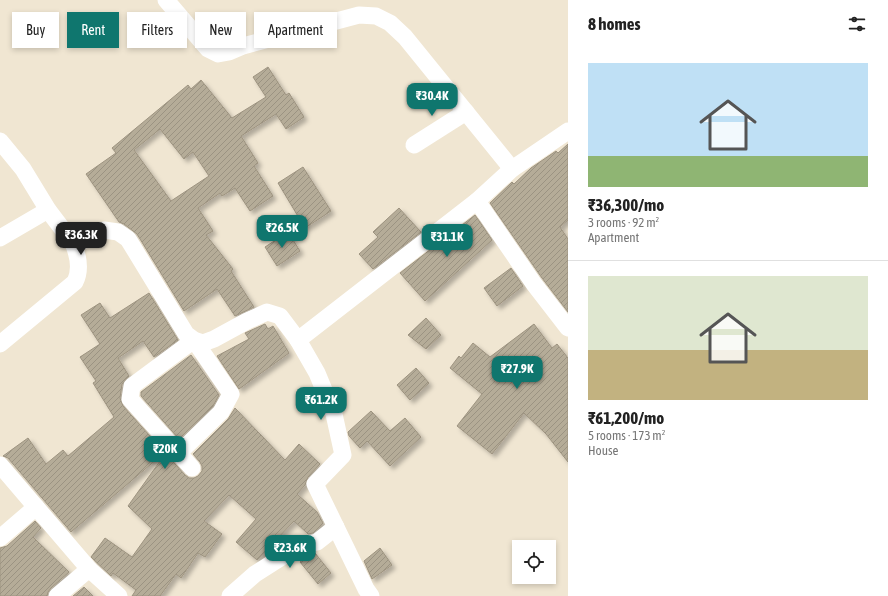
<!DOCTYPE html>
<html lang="en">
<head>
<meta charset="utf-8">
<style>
	body { margin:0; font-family:"Asap Condensed",sans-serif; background:#f2f2f2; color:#222; height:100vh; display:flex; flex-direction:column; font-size:15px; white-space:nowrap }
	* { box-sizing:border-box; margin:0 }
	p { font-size:13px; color:#767676 }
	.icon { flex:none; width:22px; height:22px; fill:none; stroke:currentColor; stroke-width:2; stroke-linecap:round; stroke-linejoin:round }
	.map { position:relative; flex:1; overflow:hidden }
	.sheet { display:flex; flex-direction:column; background:#fff; width:320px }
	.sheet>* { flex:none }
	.hud { position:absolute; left:12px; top:12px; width:380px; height:36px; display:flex; gap:8px }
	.controls { position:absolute; left:512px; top:540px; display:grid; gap:8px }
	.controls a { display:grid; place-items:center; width:44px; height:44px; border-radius:0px; background:#fff; box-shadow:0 2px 6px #0003; font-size:20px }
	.price { position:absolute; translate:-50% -34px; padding:0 9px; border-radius:8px; background:#0f766e; color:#fff; font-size:13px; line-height:26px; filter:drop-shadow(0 1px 2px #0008) }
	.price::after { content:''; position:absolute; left:50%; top:24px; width:12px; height:9px; margin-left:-6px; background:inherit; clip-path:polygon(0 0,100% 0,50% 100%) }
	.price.on { background:#222; color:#fff }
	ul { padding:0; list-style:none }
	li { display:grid; align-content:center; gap:8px; height:212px; padding:0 20px }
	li+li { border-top:1px solid #e0e0e0 }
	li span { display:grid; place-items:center; height:124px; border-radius:0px; color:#555 }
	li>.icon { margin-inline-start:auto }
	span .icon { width:72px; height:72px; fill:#fffc; stroke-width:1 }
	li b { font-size:17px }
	h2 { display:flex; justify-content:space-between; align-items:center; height:48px; padding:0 20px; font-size:17px }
	.pill { padding:0 14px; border-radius:0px; background:#fff; box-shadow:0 2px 6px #0003; font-size:14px; line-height:36px }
	.pill.on { background:#0f766e; color:#fff }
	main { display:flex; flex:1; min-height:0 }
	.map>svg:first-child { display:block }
	.building { fill:url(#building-hatch); stroke:#9d9380; fill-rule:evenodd; filter:url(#shadow) }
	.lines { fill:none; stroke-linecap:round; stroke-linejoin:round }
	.street { stroke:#fff; stroke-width:17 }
</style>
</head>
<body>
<main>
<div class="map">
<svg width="568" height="596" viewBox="0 0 568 596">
	<defs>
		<pattern id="building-hatch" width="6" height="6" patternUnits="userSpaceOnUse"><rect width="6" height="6" fill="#b5ac98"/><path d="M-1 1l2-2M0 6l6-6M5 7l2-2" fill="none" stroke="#9b9382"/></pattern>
		<filter id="shadow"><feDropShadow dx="3.5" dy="3.5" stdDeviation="2" flood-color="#0004"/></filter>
	</defs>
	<rect width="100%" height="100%" fill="#f0e6d2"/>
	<g class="building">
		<path d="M268 67 286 95 289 93 304 117 286 129 276 114 241 136 258 163 254 166 273 196 250 211 235 188 222 196 220 193 198 208 213 231 206 235 233 269 231 271 254 307 235 316 217 289 184 311 137 234 124 224 119 222 86 174 116 153 112 148 188 85 191 89 201 80 232 118 266 97 253 77ZM160 129 184 159 193 152 209 176 171 201 134 150Z"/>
		<polygon points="568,144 568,220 560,227 568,239 568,312 542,278 490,203 512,182 514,184 531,168 556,151 558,153"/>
		<polygon points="303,167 331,211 305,228 278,183"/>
		<polygon points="399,208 421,232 373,269 359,254 378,237 373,232"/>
		<polygon points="475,215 492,240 425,301 400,273"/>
		<polygon points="288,232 300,251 277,266 265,247"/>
		<polygon points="511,268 523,286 497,306 484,288"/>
		<polygon points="149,293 178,340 154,357 143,341 118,358 129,376 122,384 120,398 123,406 185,475 189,478 194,478 198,476 202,471 202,466 200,462 193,454 228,419 235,408 285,460 299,444 320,464 308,477 305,485 297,494 317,512 323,523 313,533 308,534 294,521 257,560 236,542 256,519 229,495 204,521 222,534 205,557 198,553 181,578 176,574 160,596 132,596 136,590 113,573 111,576 91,557 105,538 132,557 152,529 128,506 160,461 157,459 71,532 8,458 3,456 28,438 46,464 63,450 68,456 114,417 93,383 96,381 80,357 100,344 81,315 100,303 110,318"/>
		<polygon points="426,318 441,335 426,349 408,335"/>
		<polygon points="265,324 268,329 273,326 289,353 239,389 217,356 249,339 245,333"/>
		<polygon points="534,324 552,348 557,344 568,358 568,462 546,434 524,413 492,454 457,426 482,394 450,368 459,356 461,358 473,343 490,357"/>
		<polygon points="191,355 219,395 213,406 179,439 141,396 141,392"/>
		<polygon points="416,368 429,383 410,400 397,385"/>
		<polygon points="371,411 390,431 405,418 421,437 390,466 367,441 360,448 349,436 348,432"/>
		<polygon points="35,521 41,528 33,537 69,572 51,588 48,592 47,596 0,596 0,548 7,546"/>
		<polygon points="380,548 392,565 372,579 364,561"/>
		<polygon points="315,553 331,573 318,584 300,562 311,554"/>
		<polygon points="84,587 93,596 73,596"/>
	</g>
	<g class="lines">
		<g class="street">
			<polyline points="166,0 208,49 218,54 229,52 243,46 359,15 376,16 390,23 405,37 512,169"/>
			<polyline points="0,141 23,169 48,210 73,243 85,240 104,230 118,232 128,239 186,334 194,340 203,343 214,339 247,321 267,312 280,316 298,340 317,373 334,414 343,455 315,484 366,589 371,596"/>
			<polyline points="414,145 466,112"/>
			<polyline points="477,201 534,284 568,328"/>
			<polyline points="0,238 48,210"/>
			<polyline points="298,340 477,201 512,169 568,131"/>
			<path d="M0 344 75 282C81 270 78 255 73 243"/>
			<polyline points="179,453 221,412 231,394 194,340 132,386 130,399 192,468"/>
			<polyline points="0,465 89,569 119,596"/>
			<polyline points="0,538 36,507"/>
			<polyline points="57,596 89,569"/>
			<polyline points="230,596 255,574 299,546 317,542 336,527"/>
		</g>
	</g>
</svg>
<div class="controls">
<a><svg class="icon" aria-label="locate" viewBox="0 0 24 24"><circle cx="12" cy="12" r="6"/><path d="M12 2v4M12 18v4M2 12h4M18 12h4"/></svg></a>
</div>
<b class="price" style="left:432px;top:117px">₹30.4K</b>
<b class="price" style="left:282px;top:249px">₹26.5K</b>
<b class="price on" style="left:81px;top:256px">₹36.3K</b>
<b class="price" style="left:447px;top:258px">₹31.1K</b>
<b class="price" style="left:517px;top:390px">₹27.9K</b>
<b class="price" style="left:321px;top:421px">₹61.2K</b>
<b class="price" style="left:165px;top:470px">₹20K</b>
<b class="price" style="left:290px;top:569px">₹23.6K</b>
<div class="hud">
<a class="pill">Buy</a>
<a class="pill on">Rent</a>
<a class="pill">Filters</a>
<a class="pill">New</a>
<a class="pill">Apartment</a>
</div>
</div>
<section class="sheet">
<h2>8 homes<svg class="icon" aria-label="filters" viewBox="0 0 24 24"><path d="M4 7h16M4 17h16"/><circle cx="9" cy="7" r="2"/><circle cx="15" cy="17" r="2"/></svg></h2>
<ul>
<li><span style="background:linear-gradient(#bfe0f5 75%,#8fb573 0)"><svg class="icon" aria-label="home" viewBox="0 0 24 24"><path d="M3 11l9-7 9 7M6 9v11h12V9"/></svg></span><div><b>₹36,300/mo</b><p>3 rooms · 92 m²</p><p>Apartment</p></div></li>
<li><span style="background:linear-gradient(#dfe7d0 60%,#c2b280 0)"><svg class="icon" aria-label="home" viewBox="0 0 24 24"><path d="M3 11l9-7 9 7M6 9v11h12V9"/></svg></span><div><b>₹61,200/mo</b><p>5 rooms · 173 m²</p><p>House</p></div></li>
</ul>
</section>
</main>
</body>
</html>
